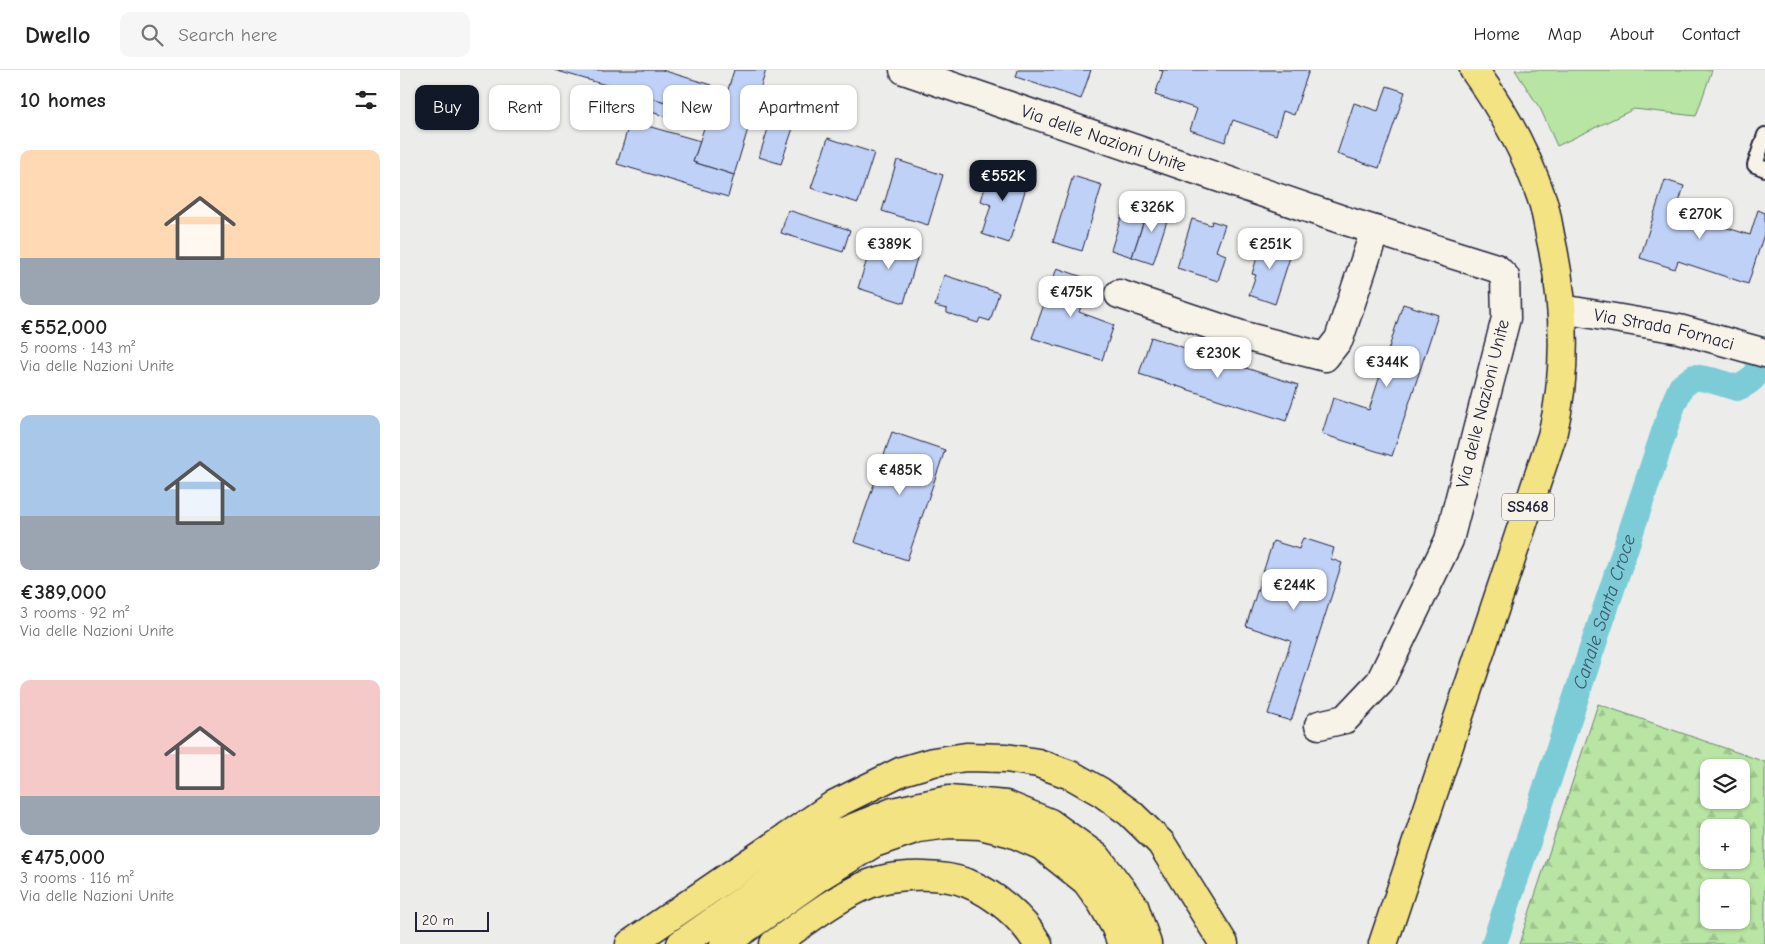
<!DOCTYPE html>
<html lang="en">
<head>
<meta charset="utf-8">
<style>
	body { margin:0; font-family:"Comic Neue",sans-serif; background:#f6f6f6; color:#222; height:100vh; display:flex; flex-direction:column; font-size:19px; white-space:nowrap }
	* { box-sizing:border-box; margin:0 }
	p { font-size:16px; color:#767676 }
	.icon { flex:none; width:28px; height:28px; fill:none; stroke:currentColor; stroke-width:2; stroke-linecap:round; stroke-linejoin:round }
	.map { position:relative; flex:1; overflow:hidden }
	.panel { display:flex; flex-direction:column; background:#fff; width:400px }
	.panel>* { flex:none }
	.hud { position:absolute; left:15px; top:15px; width:475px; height:45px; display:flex; gap:10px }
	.tools { position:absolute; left:1300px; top:689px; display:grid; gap:10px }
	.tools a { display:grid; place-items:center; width:50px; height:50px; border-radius:10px; background:#fff; box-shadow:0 1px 4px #0004; font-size:25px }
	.scale { position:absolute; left:15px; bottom:12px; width:74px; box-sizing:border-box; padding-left:5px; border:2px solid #22223b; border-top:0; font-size:14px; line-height:18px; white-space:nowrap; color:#22223b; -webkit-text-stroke:4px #f7f3e8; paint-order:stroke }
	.price { position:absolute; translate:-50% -42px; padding:0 11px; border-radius:10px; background:#fff; color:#222; font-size:16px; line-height:32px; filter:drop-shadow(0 1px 2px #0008) }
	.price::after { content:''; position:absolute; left:50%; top:30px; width:15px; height:11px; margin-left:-8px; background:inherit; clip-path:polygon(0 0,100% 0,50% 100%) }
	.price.on { background:#111827; color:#fff }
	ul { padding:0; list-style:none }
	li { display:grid; align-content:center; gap:10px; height:265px; padding:0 20px }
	li span { display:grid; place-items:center; height:155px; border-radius:10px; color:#555 }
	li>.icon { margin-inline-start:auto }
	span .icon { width:90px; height:90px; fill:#fffc; stroke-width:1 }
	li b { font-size:21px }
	h2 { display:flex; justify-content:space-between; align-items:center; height:60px; padding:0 20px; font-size:21px }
	.tag { padding:0 18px; border-radius:10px; background:#fff; box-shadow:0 1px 4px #0004; font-size:18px; line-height:45px }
	.tag.on { background:#111827; color:#fff }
	header { display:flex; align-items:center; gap:30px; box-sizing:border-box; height:70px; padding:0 25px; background:#fff; border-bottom:1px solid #e0e0e0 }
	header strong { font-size:24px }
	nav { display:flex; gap:28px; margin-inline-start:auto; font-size:18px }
	.search { width:350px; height:45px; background:#f6f6f6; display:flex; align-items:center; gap:12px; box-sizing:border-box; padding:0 18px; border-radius:10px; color:#767676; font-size:19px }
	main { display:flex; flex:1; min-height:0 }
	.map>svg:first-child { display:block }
	.forest { fill:url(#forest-firs); stroke:#6d846f; fill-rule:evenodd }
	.park { fill:#b8e5a3; stroke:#6d846f }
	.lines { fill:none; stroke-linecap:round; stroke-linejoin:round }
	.canal { stroke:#7bccd7; stroke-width:26 }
	.building { fill:#c0d1f7; stroke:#22223b }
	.service-casing { stroke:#22223b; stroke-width:18 }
	.minor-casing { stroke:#22223b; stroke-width:31 }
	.primary-casing { stroke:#22223b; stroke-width:31 }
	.motorway-casing { stroke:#22223b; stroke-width:31 }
	.service { stroke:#f7f3e8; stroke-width:14 }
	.minor { stroke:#f7f3e8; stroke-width:28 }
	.primary { stroke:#f4e382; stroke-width:28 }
	.motorway { stroke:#f4e382; stroke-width:28 }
	.labels { text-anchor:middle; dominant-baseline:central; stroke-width:4; stroke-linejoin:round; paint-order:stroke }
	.shield { fill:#f7f3e8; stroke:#62616f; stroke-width:1 }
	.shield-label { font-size:16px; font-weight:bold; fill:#22223b }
	.street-label { font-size:18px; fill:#22223b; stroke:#f7f3e8 }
	.water-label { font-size:19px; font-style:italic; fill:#3d556a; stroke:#f7f3e8 }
</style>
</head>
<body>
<header>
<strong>Dwello</strong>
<div class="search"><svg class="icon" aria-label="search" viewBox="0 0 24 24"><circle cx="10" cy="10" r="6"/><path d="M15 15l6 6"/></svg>Search here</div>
<nav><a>Home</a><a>Map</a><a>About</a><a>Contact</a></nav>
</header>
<main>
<section class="panel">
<h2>10 homes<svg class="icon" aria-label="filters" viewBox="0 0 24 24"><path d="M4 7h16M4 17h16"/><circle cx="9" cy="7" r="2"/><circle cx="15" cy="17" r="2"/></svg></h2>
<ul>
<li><span style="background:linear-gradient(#ffd9b3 70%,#9aa5b1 0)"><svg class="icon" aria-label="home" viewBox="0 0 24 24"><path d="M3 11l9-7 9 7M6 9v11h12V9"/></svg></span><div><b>€552,000</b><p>5 rooms · 143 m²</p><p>Via delle Nazioni Unite</p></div></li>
<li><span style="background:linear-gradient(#a9c7e8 65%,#9aa5b1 0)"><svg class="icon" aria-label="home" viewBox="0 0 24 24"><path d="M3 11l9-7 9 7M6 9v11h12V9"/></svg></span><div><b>€389,000</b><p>3 rooms · 92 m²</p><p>Via delle Nazioni Unite</p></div></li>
<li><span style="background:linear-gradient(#f6c9c9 75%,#9aa5b1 0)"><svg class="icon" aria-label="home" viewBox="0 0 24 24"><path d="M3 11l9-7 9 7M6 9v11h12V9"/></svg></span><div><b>€475,000</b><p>3 rooms · 116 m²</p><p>Via delle Nazioni Unite</p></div></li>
</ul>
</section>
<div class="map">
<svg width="1365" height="874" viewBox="0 0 1365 874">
	<defs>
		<pattern id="forest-firs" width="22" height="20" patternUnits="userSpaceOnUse" patternTransform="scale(1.25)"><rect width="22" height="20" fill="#b8e5a3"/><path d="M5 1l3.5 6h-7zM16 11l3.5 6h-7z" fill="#9ec48d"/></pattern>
	</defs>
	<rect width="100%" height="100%" fill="#ececeb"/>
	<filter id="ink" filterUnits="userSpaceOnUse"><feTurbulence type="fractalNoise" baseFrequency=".02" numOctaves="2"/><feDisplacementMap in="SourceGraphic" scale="10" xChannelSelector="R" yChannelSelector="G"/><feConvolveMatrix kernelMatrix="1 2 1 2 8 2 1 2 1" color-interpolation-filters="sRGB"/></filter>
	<g filter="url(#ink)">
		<path class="forest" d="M1198 634 1365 692V874H1119ZM1309 698H1341V730H1309ZM1309 758H1341V790H1309ZM1309 818H1341V850H1309Z"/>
		<polygon class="park" points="1115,0 1312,0 1296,46 1234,39 1157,76 1141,40"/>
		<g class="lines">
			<path class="canal" id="s1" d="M1094 874 1273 335 1281 317 1294 307 1311 310 1337 318C1359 309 1358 300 1365 279"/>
		</g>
		<g class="building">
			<polygon points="154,0 262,0 311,15 303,43"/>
			<polygon points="334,0 366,0 334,105 293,92 304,58 238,38 241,25 303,43 306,35 322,39"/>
			<polygon points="618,0 691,0 681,29 616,7"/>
			<polygon points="759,0 909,0 894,45 883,41 876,65 833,50 825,72 790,60 797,39 755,25 763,1"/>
			<polygon points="987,16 1005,22 979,98 937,84 954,33 978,41"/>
			<polygon points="377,31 400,37 381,94 359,87"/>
			<polygon points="230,51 300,71 293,92 334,105 328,127 217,94"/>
			<polygon points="428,68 474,83 458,133 411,118"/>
			<polygon points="497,90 543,105 528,155 482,141"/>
			<polygon points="591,96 629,108 609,173 582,164 591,135 581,131"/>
			<polygon points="673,106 702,115 682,181 653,172"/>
			<polygon points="1265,110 1284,116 1276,142 1350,165 1358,140 1365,143 1365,161 1348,214 1278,191 1275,199 1240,188"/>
			<polygon points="728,125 750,132 732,187 711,180"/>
			<polygon points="750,132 771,138 753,194 732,187"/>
			<polygon points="388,140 450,160 443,182 381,163"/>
			<polygon points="792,149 811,155 812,151 825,155 816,181 826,185 818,211 777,198"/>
			<polygon points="474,167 519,181 504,233 458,218"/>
			<polygon points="863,168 893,178 875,234 849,225 856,205 852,204"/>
			<polygon points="657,198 691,210 679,242 714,255 702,290 632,268"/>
			<polygon points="544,205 599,223 590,251 580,248 578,253 547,243 547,239 535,236"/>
			<polygon points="1003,234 1038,245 992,386 922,364 933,328 969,340"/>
			<polygon points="751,267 898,315 886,351 739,304"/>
			<polygon points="492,362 545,380 507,490 454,472"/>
			<polygon points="903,468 934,478 931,489 942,493 891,651 868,644 891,571 846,556 873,471 899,479"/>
		</g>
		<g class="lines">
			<g class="service-casing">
				<polyline id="service" points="1365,65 1355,95 1365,99"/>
			</g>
			<g class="minor-casing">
				<g id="minor">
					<path id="s2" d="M504 0 943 150 1096 198 1105 207 1106 248 1049 470 980 612 945 649 919 655"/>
					<polyline points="719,224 844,266 925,287 939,269 975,160"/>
					<path id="s3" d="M1162 239 1279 259 1365 283"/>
				</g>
			</g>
			<g class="primary-casing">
				<path id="primary" d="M983 874 1152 366C1168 300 1165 231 1150 165 1148 154 1146 142 1143 132 1127 84 1103 40 1074 0"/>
			</g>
			<g class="motorway-casing">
				<g id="motorway">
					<polyline points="230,874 435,734 502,701 533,692 566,687 606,688 638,693 673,706 701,722 730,743 761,773 824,874"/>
					<polyline points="281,874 438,764 493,742 549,730 606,735 650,753 697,787 734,836 747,874"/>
					<polyline points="324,874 420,806 474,773 518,758 549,754 580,755 612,763 642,776 686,811 702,833 715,856 722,874"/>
					<path d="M374 874C404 853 445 820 481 810 505 804 544 804 567 813 595 824 623 848 638 874"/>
				</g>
			</g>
			<use href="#service" class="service"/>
			<use href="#minor" class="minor"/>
			<use href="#primary" class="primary"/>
			<use href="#motorway" class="motorway"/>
		</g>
	</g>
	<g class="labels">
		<rect class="shield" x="1102" y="423.5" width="52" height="27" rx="4"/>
		<g class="shield-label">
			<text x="1128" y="437">SS468</text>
		</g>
		<g class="street-label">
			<text stroke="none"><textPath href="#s2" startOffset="211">Via delle Nazioni Unite</textPath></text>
			<text stroke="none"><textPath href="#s3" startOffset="104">Via Strada Fornaci</textPath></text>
			<text transform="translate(1083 334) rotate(-76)">Via delle Nazioni Unite</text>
		</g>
		<g class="water-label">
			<text stroke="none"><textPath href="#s1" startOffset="350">Canale Santa Croce</textPath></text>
		</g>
	</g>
</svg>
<div class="tools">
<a><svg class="icon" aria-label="layers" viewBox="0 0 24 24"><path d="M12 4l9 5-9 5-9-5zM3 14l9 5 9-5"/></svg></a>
<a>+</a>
<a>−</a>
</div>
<div class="scale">20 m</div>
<b class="price on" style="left:603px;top:132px">€552K</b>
<b class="price" style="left:752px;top:163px">€326K</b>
<b class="price" style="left:1300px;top:170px">€270K</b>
<b class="price" style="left:489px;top:200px">€389K</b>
<b class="price" style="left:870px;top:200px">€251K</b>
<b class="price" style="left:671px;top:248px">€475K</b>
<b class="price" style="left:818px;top:309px">€230K</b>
<b class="price" style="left:987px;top:318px">€344K</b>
<b class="price" style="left:500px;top:426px">€485K</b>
<b class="price" style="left:894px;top:541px">€244K</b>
<div class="hud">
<a class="tag on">Buy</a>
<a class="tag">Rent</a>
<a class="tag">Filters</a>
<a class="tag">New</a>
<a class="tag">Apartment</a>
</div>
</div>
</main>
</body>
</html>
